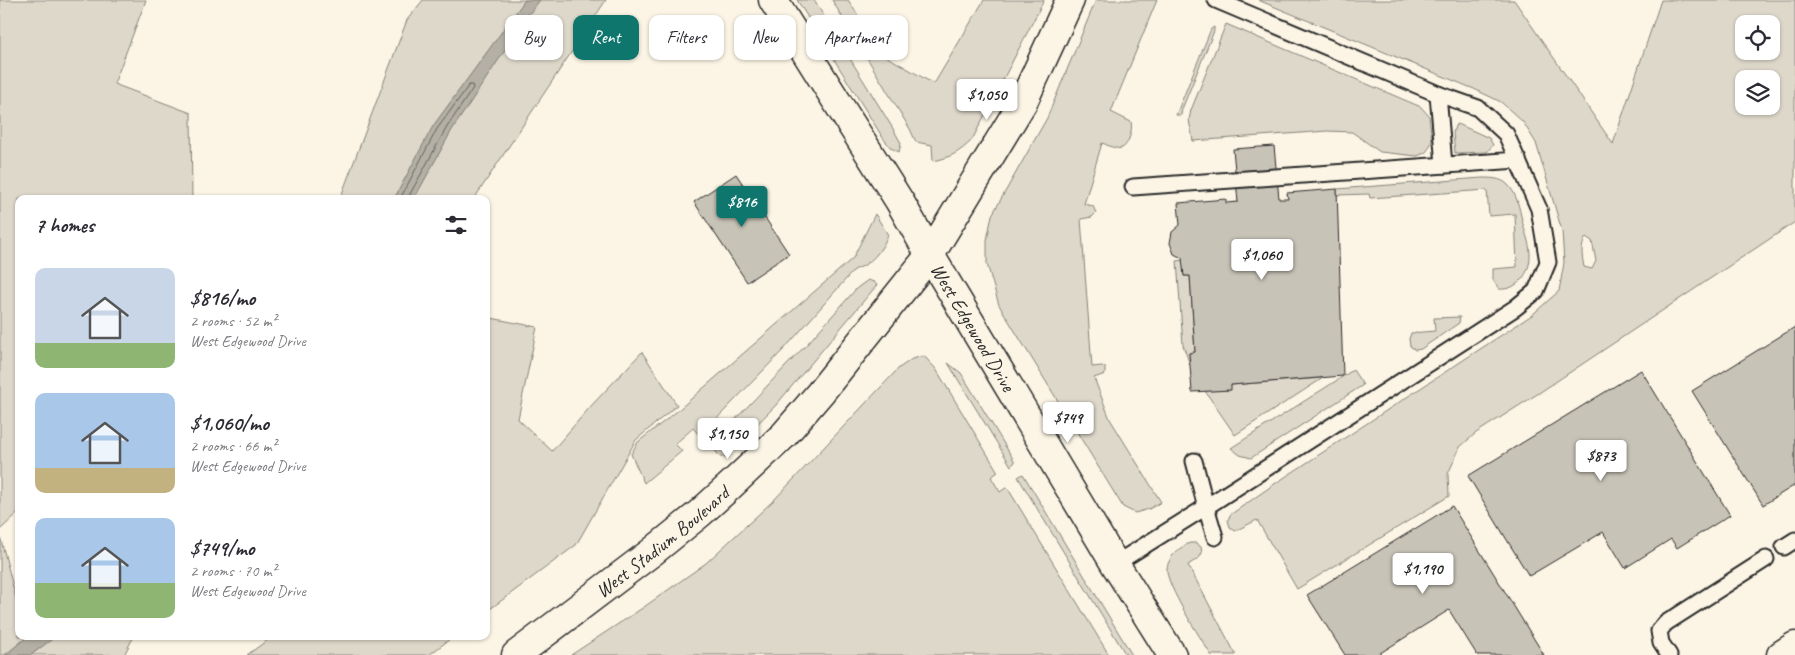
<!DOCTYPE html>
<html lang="en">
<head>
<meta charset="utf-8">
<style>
	body { margin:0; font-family:Caveat,sans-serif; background:#f7f7f7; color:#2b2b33; height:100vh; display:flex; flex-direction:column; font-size:19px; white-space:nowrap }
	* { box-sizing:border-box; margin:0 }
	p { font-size:16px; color:#7c7c81 }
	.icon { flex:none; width:28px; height:28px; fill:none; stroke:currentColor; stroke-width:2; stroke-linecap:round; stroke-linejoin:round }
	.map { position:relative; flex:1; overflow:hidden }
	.sheet { position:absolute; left:15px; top:195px; width:475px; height:445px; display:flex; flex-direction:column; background:#fff; border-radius:10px; box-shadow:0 1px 4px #0004 }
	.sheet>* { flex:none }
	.guide { position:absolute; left:505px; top:15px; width:475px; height:45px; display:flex; gap:10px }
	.tools { position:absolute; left:1735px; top:15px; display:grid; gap:10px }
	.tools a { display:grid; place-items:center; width:45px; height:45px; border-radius:10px; background:#fff; box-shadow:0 1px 4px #0004; font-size:25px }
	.price { position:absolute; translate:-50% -42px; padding:0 11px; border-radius:5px; background:#fff; color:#222; font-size:16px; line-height:32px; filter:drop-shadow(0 1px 2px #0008) }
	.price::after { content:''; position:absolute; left:50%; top:30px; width:15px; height:11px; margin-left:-8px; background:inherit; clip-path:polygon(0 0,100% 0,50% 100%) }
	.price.active { background:#0f766e; color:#fff }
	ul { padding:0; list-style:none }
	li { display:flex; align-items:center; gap:15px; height:125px; padding:0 20px }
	li span { display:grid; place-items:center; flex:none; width:140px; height:100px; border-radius:10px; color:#555 }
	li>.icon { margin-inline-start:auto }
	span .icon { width:60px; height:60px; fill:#fffc; stroke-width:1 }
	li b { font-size:21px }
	h2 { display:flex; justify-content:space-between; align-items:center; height:60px; padding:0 20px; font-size:21px }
	.chip { padding:0 18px; border-radius:10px; background:#fff; box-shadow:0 1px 4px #0004; font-size:18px; line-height:45px }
	.chip.active { background:#0f766e; color:#fff }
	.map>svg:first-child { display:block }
	.green { fill:#ded8ca; stroke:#84827a; fill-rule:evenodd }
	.water { fill:#b4b0a5; stroke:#7d7b74 }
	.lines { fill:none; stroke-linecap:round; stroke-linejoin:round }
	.shore { stroke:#62605c; stroke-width:1 }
	.building { fill:#c8c3b7; stroke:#2b2b2b }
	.service-casing { stroke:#2b2b2b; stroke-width:19 }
	.tertiary-casing { stroke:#2b2b2b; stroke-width:31 }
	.secondary-casing { stroke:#2b2b2b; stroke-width:31 }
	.service { stroke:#fcf5e5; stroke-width:15 }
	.tertiary { stroke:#fcf5e5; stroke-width:28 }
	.secondary { stroke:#fcf5e5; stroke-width:28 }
	.labels { text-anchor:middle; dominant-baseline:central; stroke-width:4; stroke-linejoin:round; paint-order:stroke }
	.street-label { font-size:20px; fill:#2b2b2b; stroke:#fcf5e5 }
</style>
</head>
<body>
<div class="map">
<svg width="1795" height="655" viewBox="0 0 1795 655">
	<rect width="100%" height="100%" fill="#fcf5e5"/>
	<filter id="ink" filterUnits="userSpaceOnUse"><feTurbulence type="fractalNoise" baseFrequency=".02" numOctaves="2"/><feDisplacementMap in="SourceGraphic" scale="10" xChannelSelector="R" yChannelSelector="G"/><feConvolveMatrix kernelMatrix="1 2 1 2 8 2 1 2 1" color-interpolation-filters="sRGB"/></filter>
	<g filter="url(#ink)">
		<g class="green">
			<polygon points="0,0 146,0 114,84 191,113 192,199 19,199 19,512 0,530"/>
			<polygon points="423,0 606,0 474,199 340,199 407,20"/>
			<polygon points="797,0 814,0 892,127 901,143 899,152 891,148 883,138"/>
			<path d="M832 0H848L884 55 934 84 984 0H1044L972 140C960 152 950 158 933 161L932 145 916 142 910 129Z"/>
			<path d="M1096 0H1157L1111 112 1131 122C1133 128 1129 145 1122 148 1116 150 1108 145 1102 143L1084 204 1093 206 1096 213 1092 217 1081 219 1092 367 1102 366 1105 367V374L1094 378 1110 419 1161 502 1149 509 1135 513 1123 507 999 305 987 264V240L992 215 1047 118Z"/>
			<path d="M1258 0H1514L1613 144 1661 0H1795V222L1539 393 1476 433 1460 447 1448 474 1449 496 1297 589 1257 520 1235 531 1230 527 1228 520 1230 515 1273 485 1532 315 1559 291 1564 263 1562 231 1536 143 1523 122 1501 102 1474 89ZM1744 24H1771V51H1744ZM1744 79H1771V106H1744ZM1586 237 1592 241 1596 261 1592 269 1584 267C1582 256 1580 247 1586 237Z"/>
			<polygon points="1226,24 1421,107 1429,116 1432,141 1429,148 1425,153 1417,156 1380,152 1352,132 1327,131 1193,141 1189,120 1191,110"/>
			<polygon points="1214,27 1214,31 1182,109 1181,115 1176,115 1211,29"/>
			<polygon points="1458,124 1489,138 1493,145 1487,152 1455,153 1453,133 1455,126"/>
			<path d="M1482 178C1490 178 1501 178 1507 184 1517 193 1519 208 1522 220 1524 230 1530 243 1530 254 1531 272 1518 291 1499 289L1493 280V269L1517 267 1515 214 1489 216 1487 190 1370 198 1369 194 1337 195V189Z"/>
			<path d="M875 214 888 235C881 252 871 264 854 270L786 347 700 436 693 428 675 444 682 451 644 483 631 454 638 442 676 412 853 258Z"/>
			<polygon points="1183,260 1184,276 1190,276 1195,352 1189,353 1190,365 1183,345 1177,261"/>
			<polygon points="868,280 874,282 877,285 776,405 725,457 720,457 711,445 807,344 857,288"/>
			<polygon points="486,317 537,327 518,419 552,451 591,406 642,352 677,405 636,440 576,545 486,612"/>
			<polygon points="1460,317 1459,323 1421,349 1415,350 1410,346 1409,339 1411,333 1435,331 1434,318"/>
			<polygon points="924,356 936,369 998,472 991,477 1000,492 1007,487 1109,655 571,655 644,607 706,563 775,499 899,368 912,359"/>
			<polygon points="948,363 961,373 1015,462 1011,466"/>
			<polygon points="1353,370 1363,385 1251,458 1240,455 1231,448"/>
			<polygon points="1323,378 1235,435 1205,391 1230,390 1231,385"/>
			<polygon points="1023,474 1132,655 1126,655 1018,477"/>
			<polygon points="0,536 19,610 19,636 134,636 124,655 0,655"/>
			<path d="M1190 543H1196L1201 547 1202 553 1199 558 1188 565 1236 655H1211C1201 638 1165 585 1167 568 1169 556 1180 547 1190 543Z"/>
			<polygon points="273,636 454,636 429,655 247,655"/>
		</g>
		<g class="water">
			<polygon points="525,0 540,0 529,14 452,130 414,199 394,199 433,126"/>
			<polygon points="28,636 56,636 31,655 5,655"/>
		</g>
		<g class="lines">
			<polyline class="shore" points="400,199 437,129 469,85 472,85 473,88 447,127 410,194 410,199"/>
		</g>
		<g class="building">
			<polygon points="1274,146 1279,199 1288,199 1287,193 1337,189 1343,376 1231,385 1231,390 1192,392 1189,353 1195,352 1190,276 1184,276 1182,258 1174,254 1170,243 1172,232 1180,225 1178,203 1226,199 1226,203 1238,202 1233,149"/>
			<polygon points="736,174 789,254 747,282 694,202"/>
			<polygon points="1795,327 1795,485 1763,505 1692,391"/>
			<polygon points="1641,370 1730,515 1677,548 1671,539 1625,568 1603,532 1529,576 1468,476"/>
			<polygon points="1452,506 1544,655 1477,655 1449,610 1377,655 1345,655 1307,595"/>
		</g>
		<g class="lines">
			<g class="service-casing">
				<g id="service">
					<polyline points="1438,94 1444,165"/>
					<polyline points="1133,187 1518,160"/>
					<polyline points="1194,461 1206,507 1515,308 1536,291 1548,262 1539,209 1506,134 1478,108 1438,94 1216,0"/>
					<polyline points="1784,547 1795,540"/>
					<polyline points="1115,564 1206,507 1215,537"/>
					<polyline points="1669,655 1661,643 1659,631 1666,623 1766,559"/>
				</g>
			</g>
			<g class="tertiary-casing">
				<g id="tertiary">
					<polyline points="773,0 900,202 930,255"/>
					<polyline points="1781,655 1795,646"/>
				</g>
			</g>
			<g class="secondary-casing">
				<g id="secondary">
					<path id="s1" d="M930 255 1115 564 1172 655"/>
					<path id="s2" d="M516 655 652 552 699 514 730 486 784 435 820 393 930 255 1023 102 1070 0"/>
				</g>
			</g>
			<use href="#service" class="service"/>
			<use href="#tertiary" class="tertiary"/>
			<use href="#secondary" class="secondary"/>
		</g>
	</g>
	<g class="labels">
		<g class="street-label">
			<text stroke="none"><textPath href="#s1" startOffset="84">West Edgewood Drive</textPath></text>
			<text stroke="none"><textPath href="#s2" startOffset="185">West Stadium Boulevard</textPath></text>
		</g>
	</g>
</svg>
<div class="tools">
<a><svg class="icon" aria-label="locate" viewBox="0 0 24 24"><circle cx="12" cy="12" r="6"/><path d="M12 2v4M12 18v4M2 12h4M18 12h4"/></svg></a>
<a><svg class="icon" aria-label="layers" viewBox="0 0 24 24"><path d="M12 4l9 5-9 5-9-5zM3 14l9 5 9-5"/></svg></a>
</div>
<b class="price" style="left:987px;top:121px">$1,050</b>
<b class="price active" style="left:742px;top:228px">$816</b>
<b class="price" style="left:1262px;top:281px">$1,060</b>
<b class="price" style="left:1068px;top:444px">$749</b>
<b class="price" style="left:728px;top:460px">$1,150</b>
<b class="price" style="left:1601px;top:482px">$873</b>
<b class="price" style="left:1423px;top:595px">$1,190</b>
<div class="guide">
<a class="chip">Buy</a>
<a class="chip active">Rent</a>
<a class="chip">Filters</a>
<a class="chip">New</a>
<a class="chip">Apartment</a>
</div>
<section class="sheet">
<h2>7 homes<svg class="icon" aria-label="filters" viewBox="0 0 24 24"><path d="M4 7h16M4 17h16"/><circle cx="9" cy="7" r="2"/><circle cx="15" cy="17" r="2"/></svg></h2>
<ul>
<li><span style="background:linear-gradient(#c9d6e8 75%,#8fb573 0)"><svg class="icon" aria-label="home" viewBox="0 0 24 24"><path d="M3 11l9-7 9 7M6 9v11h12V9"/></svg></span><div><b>$816/mo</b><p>2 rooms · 52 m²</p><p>West Edgewood Drive</p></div></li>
<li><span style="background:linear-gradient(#a9c7e8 75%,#c2b280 0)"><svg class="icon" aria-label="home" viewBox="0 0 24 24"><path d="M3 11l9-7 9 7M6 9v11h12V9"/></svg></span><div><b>$1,060/mo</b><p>2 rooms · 66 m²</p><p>West Edgewood Drive</p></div></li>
<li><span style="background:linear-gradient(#a9c7e8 65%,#8fb573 0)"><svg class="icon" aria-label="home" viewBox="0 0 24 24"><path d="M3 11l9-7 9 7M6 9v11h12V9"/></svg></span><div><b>$749/mo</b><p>2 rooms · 70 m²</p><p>West Edgewood Drive</p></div></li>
</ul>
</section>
</div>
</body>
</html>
